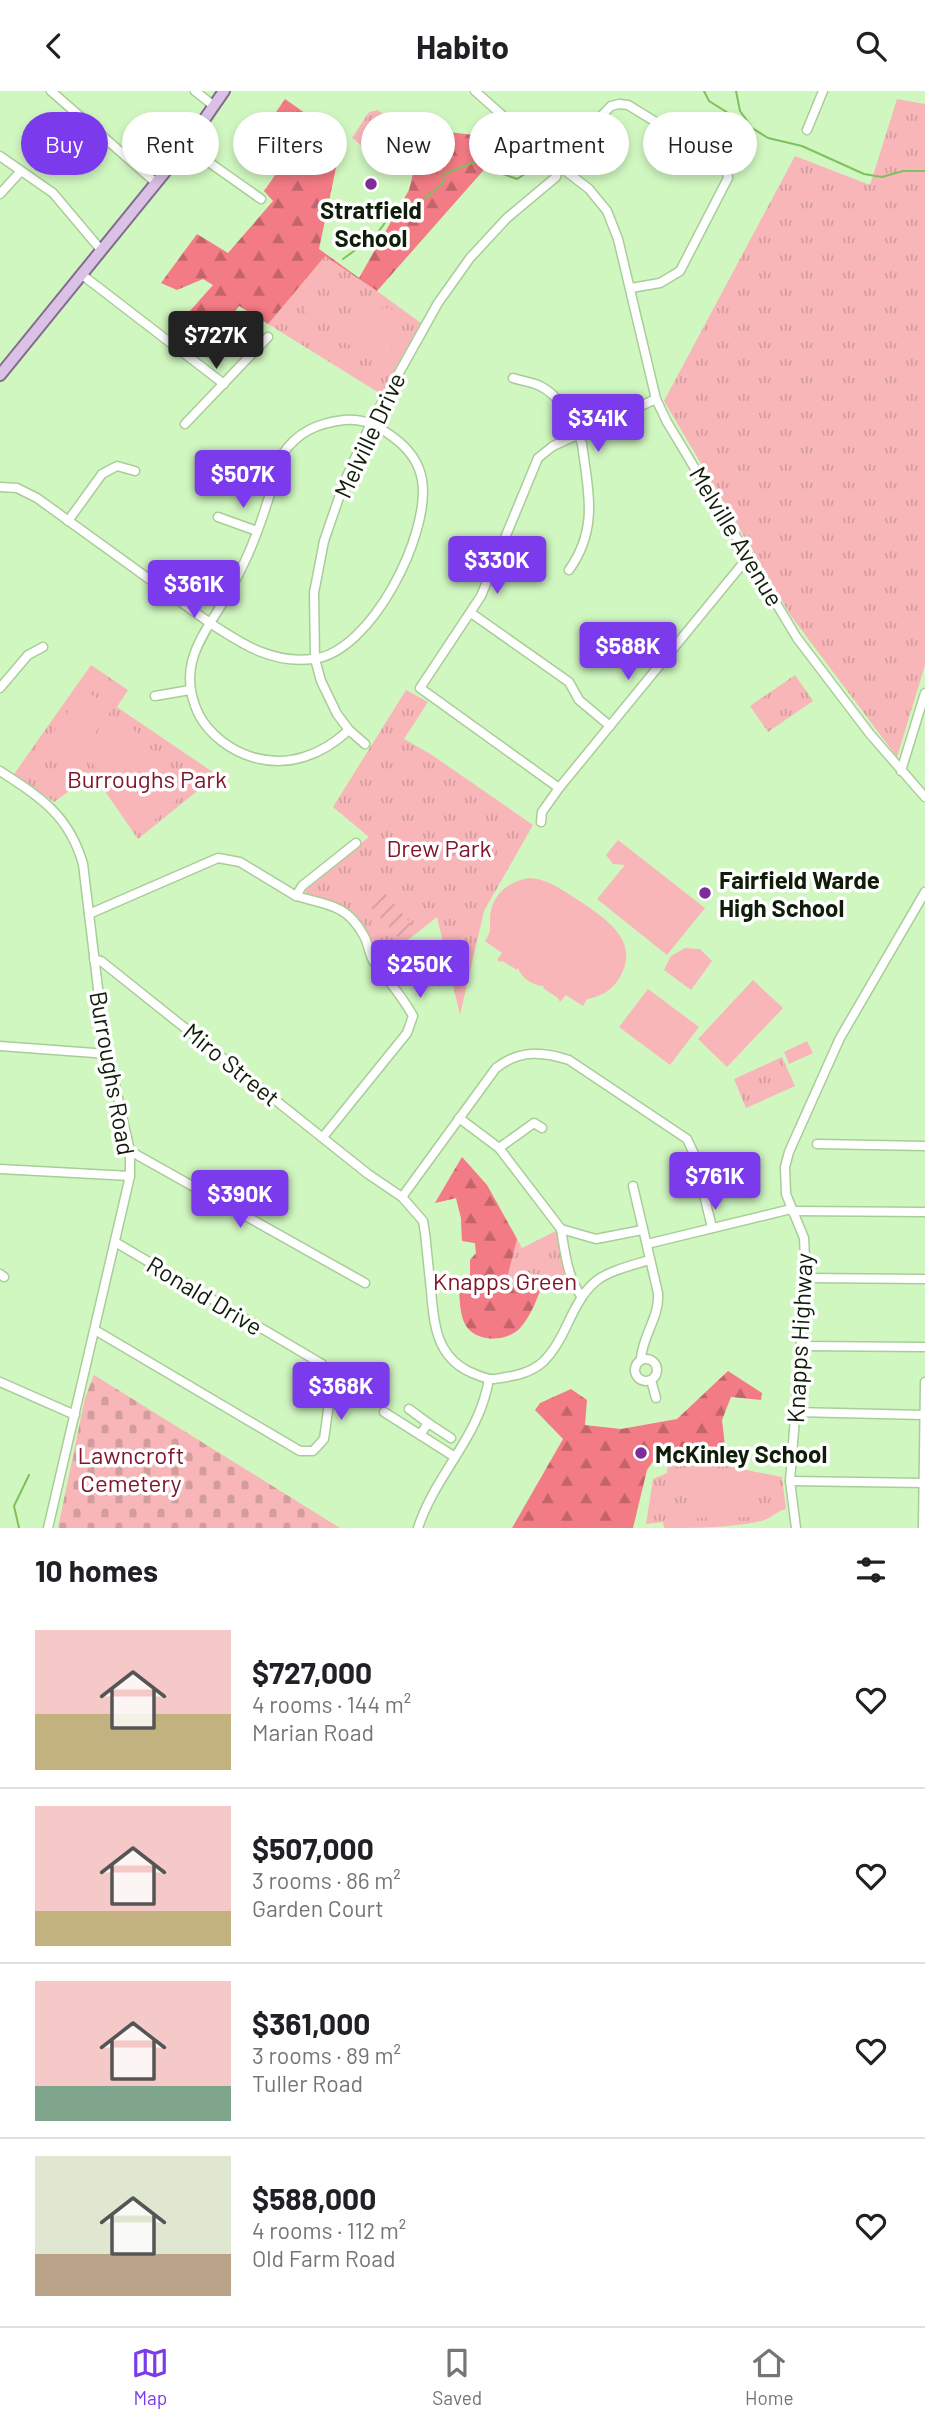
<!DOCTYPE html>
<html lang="en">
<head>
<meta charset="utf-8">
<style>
	body { margin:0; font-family:Barlow,sans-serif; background:#f2f2f2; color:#202124; height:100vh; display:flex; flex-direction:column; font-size:26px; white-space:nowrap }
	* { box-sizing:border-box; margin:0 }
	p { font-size:23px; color:#757577 }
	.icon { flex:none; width:38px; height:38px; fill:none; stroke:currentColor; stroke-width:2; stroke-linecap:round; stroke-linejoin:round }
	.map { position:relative; height:1437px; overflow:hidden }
	.side { display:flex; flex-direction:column; background:#fff; flex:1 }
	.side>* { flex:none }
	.top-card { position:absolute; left:21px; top:21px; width:884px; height:63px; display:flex; gap:14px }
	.price { position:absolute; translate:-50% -60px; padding:0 16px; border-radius:7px; background:#7c3aed; color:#fff; font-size:23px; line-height:46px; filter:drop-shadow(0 2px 4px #0008) }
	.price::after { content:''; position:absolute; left:50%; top:42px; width:21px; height:16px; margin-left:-10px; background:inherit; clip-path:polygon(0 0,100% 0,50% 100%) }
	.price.on { background:#222; color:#fff }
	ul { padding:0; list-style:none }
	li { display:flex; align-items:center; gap:21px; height:175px; padding:0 35px }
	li+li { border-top:2px solid #e0e0e0 }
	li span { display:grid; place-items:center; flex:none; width:196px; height:140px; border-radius:0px; color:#555 }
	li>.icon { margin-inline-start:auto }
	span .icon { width:84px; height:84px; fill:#fffc; stroke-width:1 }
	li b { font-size:30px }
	h2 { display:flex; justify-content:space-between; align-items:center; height:84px; padding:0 35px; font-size:30px }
	.pill { padding:0 24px; border-radius:32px; background:#fff; box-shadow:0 4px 10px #0003; font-size:24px; line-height:63px }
	.pill.on { background:#7c3aed; color:#fff }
	header { display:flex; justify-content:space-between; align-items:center; height:91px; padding:0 35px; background:#fff; font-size:32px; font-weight:700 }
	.dock { display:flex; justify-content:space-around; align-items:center; height:98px; border-top:2px solid #e0e0e0; background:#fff; font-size:19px; color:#757577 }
	.dock a { display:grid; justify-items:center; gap:4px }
	.dock .on { color:#7c3aed }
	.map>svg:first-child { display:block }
	.grass { fill:url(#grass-tufts) }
	.forest { fill:url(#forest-firs) }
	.cemetery { fill:url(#cemetery-stones) }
	.garden { fill:url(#garden-furrows) }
	.pitch { fill:#f8b6b8 }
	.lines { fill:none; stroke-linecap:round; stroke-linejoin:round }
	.stream { stroke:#7fc05f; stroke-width:2 }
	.minor-casing { stroke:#a9cd99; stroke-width:11 }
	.major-casing { stroke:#836c8c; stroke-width:14 }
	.minor { stroke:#fff; stroke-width:8 }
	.major { stroke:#dac1e5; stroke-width:10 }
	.poi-dot { fill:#7f2c9b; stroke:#fff; stroke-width:2.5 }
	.labels { text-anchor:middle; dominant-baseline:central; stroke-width:7; stroke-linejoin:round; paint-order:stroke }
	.poi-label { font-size:24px; font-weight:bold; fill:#0f1d09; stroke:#fff; text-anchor:start }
	.street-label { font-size:24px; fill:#0f1d09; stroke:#fff }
	.park-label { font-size:24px; fill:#81152b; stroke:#fff }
</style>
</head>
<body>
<header><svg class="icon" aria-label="back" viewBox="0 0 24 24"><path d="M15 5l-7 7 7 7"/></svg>Habito<svg class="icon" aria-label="search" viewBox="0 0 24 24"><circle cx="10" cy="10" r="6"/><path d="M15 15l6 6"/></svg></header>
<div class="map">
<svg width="925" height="1437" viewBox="0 0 925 1437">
	<defs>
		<pattern id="grass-tufts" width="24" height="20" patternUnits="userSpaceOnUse" patternTransform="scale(1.75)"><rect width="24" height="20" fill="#f8b6b8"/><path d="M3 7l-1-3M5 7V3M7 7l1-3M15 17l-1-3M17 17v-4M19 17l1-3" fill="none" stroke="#d39c9d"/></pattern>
		<pattern id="forest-firs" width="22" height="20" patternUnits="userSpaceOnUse" patternTransform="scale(1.75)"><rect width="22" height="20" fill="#f37b85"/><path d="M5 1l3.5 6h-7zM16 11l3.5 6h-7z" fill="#c3646b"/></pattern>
		<pattern id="cemetery-stones" width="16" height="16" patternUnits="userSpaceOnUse" patternTransform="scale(1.75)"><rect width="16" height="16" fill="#f8b6b8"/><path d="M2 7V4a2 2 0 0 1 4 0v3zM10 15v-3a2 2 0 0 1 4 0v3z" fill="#d39c9d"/></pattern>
		<pattern id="garden-furrows" width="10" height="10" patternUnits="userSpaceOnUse" patternTransform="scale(1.75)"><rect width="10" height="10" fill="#f8b6b8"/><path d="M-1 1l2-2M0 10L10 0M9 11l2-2" fill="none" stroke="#d39c9d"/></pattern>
	</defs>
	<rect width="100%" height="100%" fill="#d1f7c1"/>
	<g class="grass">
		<polygon points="897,8 925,13 925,574 897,666 791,525 664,310 795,65 870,94"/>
		<polygon points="378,19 410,45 387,75 352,47 369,21"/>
		<polygon points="319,158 421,232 381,303 268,233"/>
		<polygon points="91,574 128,599 117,616 217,684 138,748 93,683 54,711 14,683"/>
		<polygon points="795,584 813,610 768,641 750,615"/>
		<path d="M406 599 428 611 404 648 432 664 533 734 484 820 460 924 437 826 380 871C374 863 373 854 369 845 359 818 335 809 308 805L305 801 308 792 369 746 333 716Z"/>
		<polygon points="782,966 795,995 746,1017 734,988"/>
		<path d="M462 1066 487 1094 522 1157 556 1140 569 1192 545 1188C538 1204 532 1225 520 1237 506 1252 473 1252 464 1231 460 1221 460 1210 459 1199L470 1186V1169L476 1162 475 1152 462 1150 461 1127 456 1107 435 1112Z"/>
		<path d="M668 1368 707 1371 782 1386 786 1418C776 1420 771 1428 761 1430 730 1437 697 1437 664 1437L663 1431 646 1433 653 1388 667 1382Z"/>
	</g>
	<g class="forest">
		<polygon points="285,8 342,48 319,158 359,187 409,99 418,62 431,39 474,44 497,64 377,200 325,165 268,233 239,215 217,244 189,221 213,194 203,188 177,199 161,192 197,143 228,162 273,110 264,100 285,70 259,46"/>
		<path d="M462 1066 487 1094 517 1148 507 1187V1195L526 1200 538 1187 545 1188C538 1204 532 1224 520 1237 506 1252 473 1252 464 1231 460 1221 460 1210 459 1199L470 1186V1169L476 1162 475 1152 462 1150 461 1127 456 1107 435 1112Z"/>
		<polygon points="728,1280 762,1302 761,1309 731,1306 722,1329 727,1372 667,1366 654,1369 647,1379 633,1437 512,1437 563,1348 535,1319 540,1312 571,1298 587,1309 585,1334 621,1338 677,1328"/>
	</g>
	<polygon class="cemetery" points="94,1284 340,1437 58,1437 85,1307"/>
	<polygon class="garden" points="383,800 412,834 398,846 368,813"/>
	<g class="pitch">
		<polygon points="313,204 323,207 328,214 325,227 317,231 303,219"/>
		<path d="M389 217 406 223 387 266 341 251C350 230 365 218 389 217Z"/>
		<polygon points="84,598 112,618 73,673 45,653"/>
		<polygon points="129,634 188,698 149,734 90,670"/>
		<polygon points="618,749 705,817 667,864 597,808 625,774 613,773 606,764"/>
		<path d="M529 787C549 788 562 799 578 809 603 826 640 848 621 884 614 898 603 905 587 908L583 915 566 904 560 911 558 907 543 897 544 895C534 895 522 888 518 877L517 879 502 870 500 871 497 869 502 862 485 850C491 841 490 839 490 829 490 805 507 791 529 787Z"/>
		<polygon points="685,857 700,858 712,870 691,899 664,879 671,865"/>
		<polygon points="753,889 783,917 727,976 698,948"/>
		<polygon points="648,898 699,936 670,974 619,936"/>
		<polygon points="807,950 813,962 789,973 784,961"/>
		<polygon points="757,1385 758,1426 693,1427 692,1387"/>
	</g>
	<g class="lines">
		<g class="stream">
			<polyline points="704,0 709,10 768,47 802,55 864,83 882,86 903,80 925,80"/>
			<polyline points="736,0 740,20 751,35"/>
			<polyline points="343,168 376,144 387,129 396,125 403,116 423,109 443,92 444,83 485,67 495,72 500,82 517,88 541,73"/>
			<polyline points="19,1437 14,1415 29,1384"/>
		</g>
		<g class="minor-casing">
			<g id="minor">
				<polyline points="51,0 155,91"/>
				<polyline points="195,0 214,15"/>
				<polyline points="475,0 558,74 589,98 607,120 618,148 656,308 667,331 797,547 870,643 925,706"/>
				<polyline points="807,39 823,0"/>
				<polyline points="186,55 261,108"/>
				<polyline points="0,65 53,102 101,159"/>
				<polyline points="0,103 21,80"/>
				<polyline points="81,183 224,293"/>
				<path d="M513 287C522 290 532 291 540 295 560 304 576 334 582 353 588 400 599 437 569 479"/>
				<polyline points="185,333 268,246"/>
				<path d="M0 396 17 397 37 407 210 532C242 553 272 573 313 568 371 562 431 442 422 389 419 371 408 357 393 346 378 335 364 327 344 329 318 332 297 341 282 364 271 399 261 436 245 470 237 487 227 505 217 521 195 555 179 583 199 624 210 644 230 659 252 666 288 677 322 664 349 639"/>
				<polyline points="218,426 257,440"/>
				<polyline points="68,430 102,383 117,375 135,380"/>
				<polyline points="471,522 569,591 579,609 610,635"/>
				<polyline points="0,597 28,564 43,556"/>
				<polyline points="155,605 190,599"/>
				<polyline points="365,653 349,639 337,623 321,590 315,568 314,502 324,450 344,392 371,332 438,212 470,167 507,127 556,86 558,74 563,64 611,15 619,13 628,14 718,69 726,76 728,87 680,180 660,192 631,197"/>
				<path d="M0 680C40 706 69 724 83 773L100 914 108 963 130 1060V1085L48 1437"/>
				<polyline points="901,680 925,602"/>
				<polyline points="559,697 420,597 481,505 538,367 553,355 656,308"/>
				<polyline points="541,731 542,721 559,697 749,465"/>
				<path d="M296 805C327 814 347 813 364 845 369 854 369 864 374 871 388 889 402 905 413 925L407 942 323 1046"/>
				<polyline points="89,823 218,767 240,771 296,805 302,795 356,752"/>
				<path d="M94 868 101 870 368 1083 402 1106 423 1130 425 1142C427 1161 429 1181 431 1200 434 1233 436 1265 470 1281 478 1284 486 1289 495 1288 513 1285 530 1283 544 1270 554 1260 561 1247 567 1234 590 1185 599 1184 649 1169"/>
				<polyline points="0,955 108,963"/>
				<polyline points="459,1027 499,1057 561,1138 596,1148 642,1139"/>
				<polyline points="817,1053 925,1055"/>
				<polyline points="499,1057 534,1032 542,1037"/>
				<polyline points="130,1060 365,1192"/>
				<polyline points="0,1078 130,1085"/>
				<path d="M633 1095 658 1202C660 1226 642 1245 641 1268"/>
				<path d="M402 1106 496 977C519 959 542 960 569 969L687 1048 695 1065 712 1137"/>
				<polyline points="792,1120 925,1121"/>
				<path d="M561 1138C565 1161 567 1185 581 1205"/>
				<polyline points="647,1153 791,1118"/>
				<polyline points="0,1183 4,1186"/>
				<polyline points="806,1187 925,1188"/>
				<polyline points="95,1239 300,1360 313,1360 324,1348 331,1298 330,1285 322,1273 115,1151"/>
				<polyline points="801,1255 925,1256"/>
				<circle cx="646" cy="1279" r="11"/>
				<polyline points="651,1289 656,1307"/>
				<polyline points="0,1291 75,1324"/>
				<polyline points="409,1318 428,1332"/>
				<polyline points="384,1321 455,1366"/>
				<polyline points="794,1321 925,1324"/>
				<polyline points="420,1344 428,1332 451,1347"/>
				<polyline points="790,1390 925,1392"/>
				<path d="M418 1437C436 1382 479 1347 489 1288"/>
				<polyline points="796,1437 790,1390 806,1187 804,1147 786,1103 785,1076 789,1061 840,947 925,801"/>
				<polyline points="923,1437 925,1291"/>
			</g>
		</g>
		<g class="major-casing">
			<polyline id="major" points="0,284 186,55 224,0"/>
		</g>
		<use href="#minor" class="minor"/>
		<use href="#major" class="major"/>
	</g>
	<g class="poi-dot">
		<circle cx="371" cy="93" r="7"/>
		<circle cx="705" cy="802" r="7"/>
		<circle cx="641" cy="1362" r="7"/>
	</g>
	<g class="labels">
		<g class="poi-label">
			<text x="371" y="118" text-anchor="middle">Stratfield<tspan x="371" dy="28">School</tspan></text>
			<text x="719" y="788">Fairfield Warde<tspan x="719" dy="28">High School</tspan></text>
			<text x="655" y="1362">McKinley School</text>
		</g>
		<g class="street-label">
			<text transform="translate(369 344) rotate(-65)">Melville Drive</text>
			<text transform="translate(737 445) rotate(59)">Melville Avenue</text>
			<text transform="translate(232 973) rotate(39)">Miro Street</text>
			<text transform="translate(113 982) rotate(80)">Burroughs Road</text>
			<text transform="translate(205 1204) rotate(31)">Ronald Drive</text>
			<text transform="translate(799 1247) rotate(-87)">Knapps Highway</text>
		</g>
		<g class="park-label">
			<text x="147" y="687">Burroughs Park</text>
			<text x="439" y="756">Drew Park</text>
			<text x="505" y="1189">Knapps Green</text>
			<text x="131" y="1363">Lawncroft<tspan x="131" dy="28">Cemetery</tspan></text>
		</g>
	</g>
</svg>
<b class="price on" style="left:216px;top:280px">$727K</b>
<b class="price" style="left:598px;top:363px">$341K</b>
<b class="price" style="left:243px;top:419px">$507K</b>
<b class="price" style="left:497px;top:505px">$330K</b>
<b class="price" style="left:194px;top:529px">$361K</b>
<b class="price" style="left:628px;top:591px">$588K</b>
<b class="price" style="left:420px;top:909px">$250K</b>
<b class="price" style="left:715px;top:1121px">$761K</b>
<b class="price" style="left:240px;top:1139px">$390K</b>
<b class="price" style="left:341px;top:1331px">$368K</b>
<div class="top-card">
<a class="pill on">Buy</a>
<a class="pill">Rent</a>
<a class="pill">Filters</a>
<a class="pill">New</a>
<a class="pill">Apartment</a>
<a class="pill">House</a>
</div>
</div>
<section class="side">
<h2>10 homes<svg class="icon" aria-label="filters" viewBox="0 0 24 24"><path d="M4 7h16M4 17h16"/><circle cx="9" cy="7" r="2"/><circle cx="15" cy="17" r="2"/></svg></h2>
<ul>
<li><span style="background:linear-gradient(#f6c9c9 60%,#c2b280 0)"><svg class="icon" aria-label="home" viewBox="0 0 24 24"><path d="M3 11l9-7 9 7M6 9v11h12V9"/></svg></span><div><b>$727,000</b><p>4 rooms · 144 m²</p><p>Marian Road</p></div><svg class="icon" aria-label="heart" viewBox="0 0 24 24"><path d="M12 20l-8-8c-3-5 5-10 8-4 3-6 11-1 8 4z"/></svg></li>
<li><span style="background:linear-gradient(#f6c9c9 75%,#c2b280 0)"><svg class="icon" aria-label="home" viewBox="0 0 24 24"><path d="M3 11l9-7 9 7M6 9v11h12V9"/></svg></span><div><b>$507,000</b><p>3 rooms · 86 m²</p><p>Garden Court</p></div><svg class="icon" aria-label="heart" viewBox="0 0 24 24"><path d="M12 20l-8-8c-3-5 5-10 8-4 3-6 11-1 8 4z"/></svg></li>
<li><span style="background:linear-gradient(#f6c9c9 75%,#7fa58c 0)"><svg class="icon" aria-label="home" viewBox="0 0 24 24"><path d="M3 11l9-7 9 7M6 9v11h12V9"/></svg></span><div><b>$361,000</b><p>3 rooms · 89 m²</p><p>Tuller Road</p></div><svg class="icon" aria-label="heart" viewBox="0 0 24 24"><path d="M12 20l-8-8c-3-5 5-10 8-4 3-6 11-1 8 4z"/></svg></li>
<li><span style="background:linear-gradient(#dfe7d0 70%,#b9a48a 0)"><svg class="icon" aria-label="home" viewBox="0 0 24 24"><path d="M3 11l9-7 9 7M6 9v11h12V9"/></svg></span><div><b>$588,000</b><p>4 rooms · 112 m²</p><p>Old Farm Road</p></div><svg class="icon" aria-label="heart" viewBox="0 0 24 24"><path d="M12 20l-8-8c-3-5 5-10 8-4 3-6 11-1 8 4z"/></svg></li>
</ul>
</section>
<nav class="dock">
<a class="on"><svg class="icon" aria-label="map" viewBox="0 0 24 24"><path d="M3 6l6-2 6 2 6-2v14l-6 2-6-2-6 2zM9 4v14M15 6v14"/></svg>Map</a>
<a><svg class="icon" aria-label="saved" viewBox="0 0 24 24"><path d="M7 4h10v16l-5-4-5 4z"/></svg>Saved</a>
<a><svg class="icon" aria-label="home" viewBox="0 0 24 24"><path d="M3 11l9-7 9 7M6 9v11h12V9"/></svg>Home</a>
</nav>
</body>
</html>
